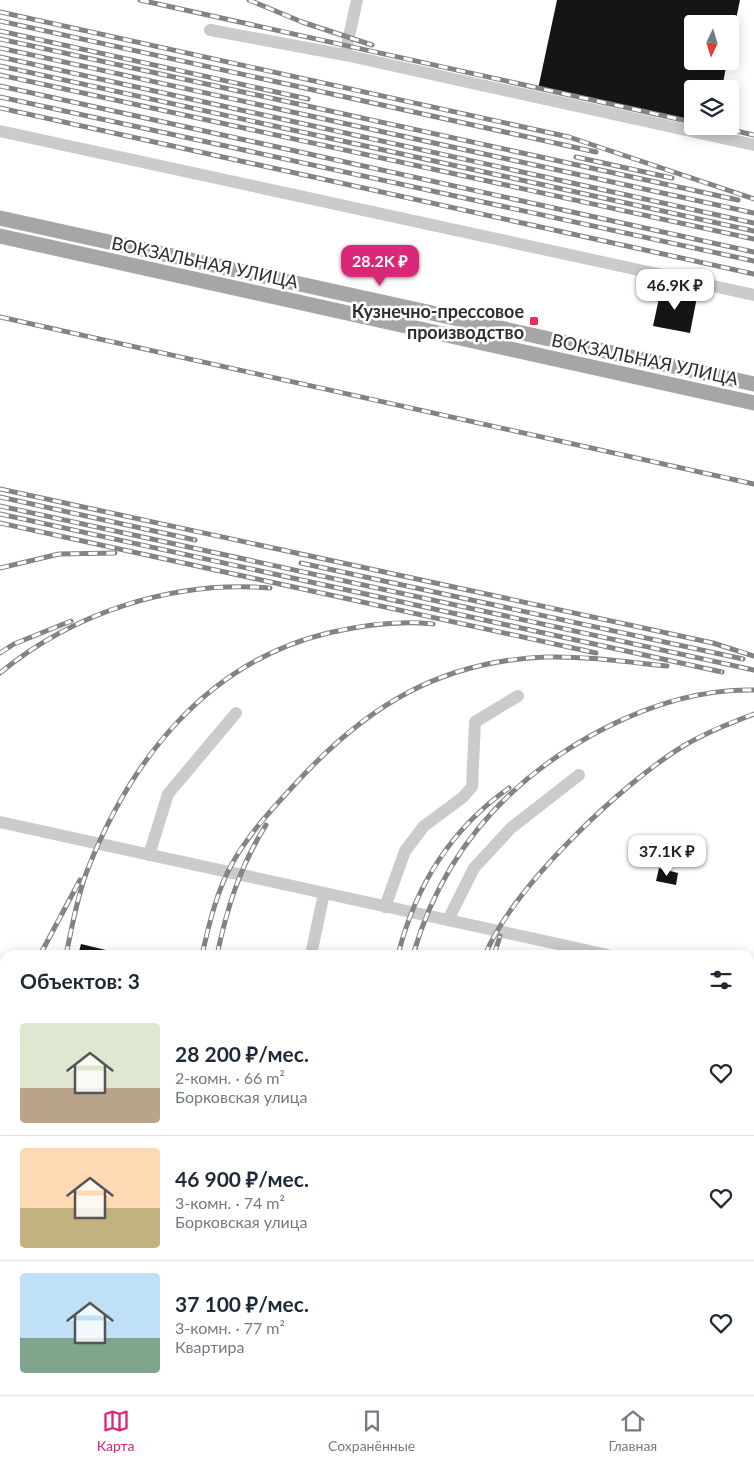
<!DOCTYPE html>
<html lang="ru">
<head>
<meta charset="utf-8">
<style>
	body { margin:0; font-family:Lato,sans-serif; background:#f2f2f3; color:#1f2937; height:100vh; display:flex; flex-direction:column; font-size:19px; white-space:nowrap }
	* { box-sizing:border-box; margin:0 }
	p { font-size:16px; color:#747a83 }
	.icon { flex:none; width:28px; height:28px; fill:none; stroke:currentColor; stroke-width:2; stroke-linecap:round; stroke-linejoin:round }
	.map { position:relative; flex:1; overflow:hidden }
	.sheet { position:absolute; left:0px; top:950px; width:755px; height:445px; display:flex; flex-direction:column; background:#fff; border-radius:15px 15px 0 0; box-shadow:0 2px 12px #0003 }
	.sheet>* { flex:none }
	.needle { width:32px; rotate:184deg }
	.fabs { position:absolute; left:684px; top:15px; display:grid; gap:10px }
	.fabs a { display:grid; place-items:center; width:55px; height:55px; border-radius:5px; background:#fff; box-shadow:0 2px 12px #0003; font-size:25px }
	.price { position:absolute; translate:-50% -42px; padding:0 11px; border-radius:10px; background:#fff; color:#222; font-size:16px; line-height:32px; filter:drop-shadow(0 1px 2px #0008) }
	.price::after { content:''; position:absolute; left:50%; top:30px; width:15px; height:11px; margin-left:-8px; background:inherit; clip-path:polygon(0 0,100% 0,50% 100%) }
	.price.on { background:#db2777; color:#fff }
	ul { padding:0; list-style:none }
	li { display:flex; align-items:center; gap:15px; height:125px; padding:0 20px }
	li+li { border-top:1px solid #e0e1e3 }
	li span { display:grid; place-items:center; flex:none; width:140px; height:100px; border-radius:5px; color:#555 }
	li>.icon { margin-inline-start:auto }
	span .icon { width:60px; height:60px; fill:#fffc; stroke-width:1 }
	li b { font-size:21px }
	h2 { display:flex; justify-content:space-between; align-items:center; height:60px; padding:0 20px; font-size:21px }
	.dock { display:flex; justify-content:space-around; align-items:center; height:70px; border-top:1px solid #e0e1e3; background:#fff; font-size:14px; color:#747a83 }
	.dock a { display:grid; justify-items:center; gap:2px }
	.dock .on { color:#db2777 }
	.map>svg:first-child { display:block }
	.building { fill:#151515 }
	.lines { fill:none; stroke-linecap:round; stroke-linejoin:round }
	.minor { stroke:#cbcbcb; stroke-width:12 }
	.major { stroke:#a6a6a6; stroke-width:15 }
	.rail-casing { stroke:#838383; stroke-width:5 }
	.rail { stroke:#fff; stroke-width:3; stroke-dasharray:9; stroke-linecap:butt }
	.poi-dot { fill:#e63054; stroke:#fff; stroke-width:2 }
	.labels { text-anchor:middle; dominant-baseline:central; stroke-width:5; stroke-linejoin:round; paint-order:stroke }
	.street-label { font-size:18px; fill:#2e2e2e; stroke:#fff }
	.poi-label { font-size:18px; font-weight:bold; fill:#2e2e2e; stroke:#fff; text-anchor:end }
</style>
</head>
<body>
<div class="map">
<svg width="754" height="1395" viewBox="0 0 754 1395">
	<rect width="100%" height="100%" fill="#fff"/>
	<g class="building">
		<polygon points="557,0 740,0 735,24 692,24 692,61 727,61 722,89 692,89 692,123 538,89"/>
		<polygon points="661,289 697,297 690,333 653,326"/>
		<polygon points="659,868 678,873 676,885 656,881"/>
		<polygon points="81,944 114,952 114,955 78,955"/>
	</g>
	<g class="lines">
		<g class="minor">
			<polyline points="210,30 345,55 754,145"/>
			<polyline points="345,55 357,0"/>
			<polyline points="0,131 754,295"/>
			<polyline points="0,822 608,955"/>
			<polyline points="149,855 168,794 236,713"/>
			<polyline points="385,907 405,851 424,826 462,798 472,787 475,722 518,696"/>
			<polyline points="448,920 474,868 511,828 579,775"/>
			<polyline points="311,955 324,893"/>
			<polyline points="750,987 754,988"/>
			<polyline points="215,1395 216,1390"/>
			<polyline points="511,1395 512,1390"/>
		</g>
		<g class="major">
			<polyline points="0,218 754,384"/>
			<polyline points="0,236 754,403"/>
		</g>
		<g class="rail-casing">
			<g id="rail">
				<polyline points="140,0 692,122"/>
				<polyline points="249,0 302,22 372,45"/>
				<polyline points="0,12 569,137 754,199"/>
				<polyline points="0,21 596,152"/>
				<polyline points="0,31 308,99"/>
				<polyline points="0,39 738,200"/>
				<polyline points="0,48 754,213"/>
				<polyline points="0,57 754,223"/>
				<polyline points="0,66 754,231"/>
				<polyline points="0,75 754,239"/>
				<polyline points="0,86 754,252"/>
				<polyline points="0,97 754,261"/>
				<polyline points="0,108 754,274"/>
				<polyline points="714,126 754,135"/>
				<polyline points="576,157 672,178"/>
				<polyline points="0,317 754,484"/>
				<polyline points="0,489 713,643 754,656"/>
				<polyline points="0,497 195,540"/>
				<polyline points="0,506 754,670"/>
				<polyline points="0,514 722,672"/>
				<polyline points="0,523 596,653"/>
				<polyline points="301,563 743,659"/>
				<polyline points="0,568 59,554 115,553"/>
				<polyline points="0,653 14,644 71,621"/>
				<path d="M0 673C74 612 174 580 270 588"/>
				<polyline points="40,955 80,880"/>
				<path d="M66 955C72 927 77 897 87 871 131 759 207 662 328 633 363 625 398 620 433 624"/>
				<path d="M202 955C209 924 217 890 233 862 250 832 274 807 297 782 367 706 440 661 546 657 586 656 627 662 667 666"/>
				<path d="M217 955C227 908 240 866 266 825"/>
				<path d="M398 955C415 887 451 829 509 788"/>
				<path d="M413 955C443 851 510 777 605 728 652 704 702 689 754 690"/>
				<path d="M485 955C513 887 622 783 685 745 707 732 730 723 754 714"/>
				<polyline points="494,955 500,936"/>
				<polyline points="0,1074 5,1054"/>
				<polyline points="0,1254 5,1231"/>
				<polyline points="397,1390 397,1395"/>
				<polyline points="105,1395 106,1390"/>
				<polyline points="122,1395 123,1390"/>
				<polyline points="300,1395 301,1390"/>
				<polyline points="312,1395 313,1390"/>
			</g>
		</g>
		<use href="#rail" class="rail"/>
	</g>
	<rect class="poi-dot" x="529" y="316" width="10" height="10" rx="2.5"/>
	<g class="labels">
		<g class="street-label">
			<text transform="translate(205 262) rotate(12)">ВОКЗАЛЬНАЯ УЛИЦА</text>
			<text transform="translate(645 359) rotate(12)">ВОКЗАЛЬНАЯ УЛИЦА</text>
		</g>
		<g class="poi-label">
			<text x="524" y="311">Кузнечно-прессовое<tspan x="524" dy="21">производство</tspan></text>
		</g>
	</g>
</svg>
<div class="fabs">
<a><svg class="needle" viewBox="-14 -14 28 28"><path d="M0-13l5 13h-10z" fill="#e53935"/><path d="M0 13l5-13h-10z" fill="#747a83"/></svg></a>
<a><svg class="icon" aria-label="layers" viewBox="0 0 24 24"><path d="M12 4l9 5-9 5-9-5zM3 14l9 5 9-5"/></svg></a>
</div>
<b class="price on" style="left:380px;top:287px">28.2K ₽</b>
<b class="price" style="left:675px;top:311px">46.9K ₽</b>
<b class="price" style="left:667px;top:877px">37.1K ₽</b>
<section class="sheet">
<h2>Объектов: 3<svg class="icon" aria-label="filters" viewBox="0 0 24 24"><path d="M4 7h16M4 17h16"/><circle cx="9" cy="7" r="2"/><circle cx="15" cy="17" r="2"/></svg></h2>
<ul>
<li><span style="background:linear-gradient(#dfe7d0 65%,#b9a48a 0)"><svg class="icon" aria-label="home" viewBox="0 0 24 24"><path d="M3 11l9-7 9 7M6 9v11h12V9"/></svg></span><div><b>28 200 ₽/мес.</b><p>2-комн. · 66 m²</p><p>Борковская улица</p></div><svg class="icon" aria-label="heart" viewBox="0 0 24 24"><path d="M12 20l-8-8c-3-5 5-10 8-4 3-6 11-1 8 4z"/></svg></li>
<li><span style="background:linear-gradient(#ffd9b3 60%,#c2b280 0)"><svg class="icon" aria-label="home" viewBox="0 0 24 24"><path d="M3 11l9-7 9 7M6 9v11h12V9"/></svg></span><div><b>46 900 ₽/мес.</b><p>3-комн. · 74 m²</p><p>Борковская улица</p></div><svg class="icon" aria-label="heart" viewBox="0 0 24 24"><path d="M12 20l-8-8c-3-5 5-10 8-4 3-6 11-1 8 4z"/></svg></li>
<li><span style="background:linear-gradient(#bfe0f5 65%,#7fa58c 0)"><svg class="icon" aria-label="home" viewBox="0 0 24 24"><path d="M3 11l9-7 9 7M6 9v11h12V9"/></svg></span><div><b>37 100 ₽/мес.</b><p>3-комн. · 77 m²</p><p>Квартира</p></div><svg class="icon" aria-label="heart" viewBox="0 0 24 24"><path d="M12 20l-8-8c-3-5 5-10 8-4 3-6 11-1 8 4z"/></svg></li>
</ul>
</section>
</div>
<nav class="dock">
<a class="on"><svg class="icon" aria-label="map" viewBox="0 0 24 24"><path d="M3 6l6-2 6 2 6-2v14l-6 2-6-2-6 2zM9 4v14M15 6v14"/></svg>Карта</a>
<a><svg class="icon" aria-label="saved" viewBox="0 0 24 24"><path d="M7 4h10v16l-5-4-5 4z"/></svg>Сохранённые</a>
<a><svg class="icon" aria-label="home" viewBox="0 0 24 24"><path d="M3 11l9-7 9 7M6 9v11h12V9"/></svg>Главная</a>
</nav>
</body>
</html>
